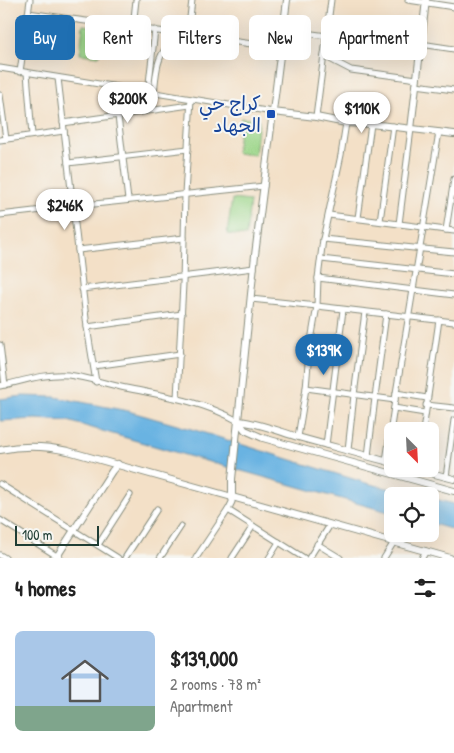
<!DOCTYPE html>
<html lang="en">
<head>
<meta charset="utf-8">
<style>
	body { margin:0; font-family:"Patrick Hand","Playpen Sans Arabic",sans-serif; background:#f6f6f6; color:#222; height:100vh; display:flex; flex-direction:column; font-size:19px; white-space:nowrap }
	* { box-sizing:border-box; margin:0 }
	p { font-size:16px; color:#767676 }
	.icon { flex:none; width:28px; height:28px; fill:none; stroke:currentColor; stroke-width:2; stroke-linecap:round; stroke-linejoin:round }
	.map { position:relative; height:558px; overflow:hidden }
	.panel { display:flex; flex-direction:column; background:#fff; flex:1 }
	.panel>* { flex:none }
	.top-card { position:absolute; left:15px; top:15px; width:425px; height:45px; display:flex; gap:10px }
	.needle { width:32px; rotate:156deg }
	.buttons { position:absolute; left:384px; top:422px; display:grid; gap:10px }
	.buttons a { display:grid; place-items:center; width:55px; height:55px; border-radius:8px; background:#fff; box-shadow:0 5px 20px #0002; font-size:25px }
	.scale { position:absolute; left:15px; bottom:12px; width:84px; box-sizing:border-box; padding-left:5px; border:2px solid #1f3d34; border-top:0; font-size:14px; line-height:18px; white-space:nowrap; color:#1f3d34; -webkit-text-stroke:4px #f6f6f2; paint-order:stroke }
	.price { position:absolute; translate:-50% -42px; padding:0 11px; border-radius:18px; background:#fff; color:#222; font-size:16px; line-height:32px; filter:drop-shadow(0 1px 2px #0008) }
	.price::after { content:''; position:absolute; left:50%; top:30px; width:15px; height:11px; margin-left:-8px; background:inherit; clip-path:polygon(0 0,100% 0,50% 100%) }
	.price.current { background:#1f6fb2; color:#fff }
	ul { padding:0; list-style:none }
	li { display:flex; align-items:center; gap:15px; height:125px; padding:0 15px }
	li span { display:grid; place-items:center; flex:none; width:140px; height:100px; border-radius:8px; color:#555 }
	li>.icon { margin-inline-start:auto }
	span .icon { width:60px; height:60px; fill:#fffc; stroke-width:1 }
	li b { font-size:21px }
	h2 { display:flex; justify-content:space-between; align-items:center; height:60px; padding:0 15px; font-size:21px }
	.chip { padding:0 18px; border-radius:8px; background:#fff; box-shadow:0 5px 20px #0002; font-size:18px; line-height:45px }
	.chip.current { background:#1f6fb2; color:#fff }
	.map>svg:first-child { display:block }
	.green { fill:#9cd689; stroke:#5e8a5e }
	.water { fill:#69b3e2; stroke:#44788b }
	.lines { fill:none; stroke-linecap:round; stroke-linejoin:round }
	.minor-casing { stroke:#898e7e; stroke-width:7 }
	.tertiary-casing { stroke:#898e7e; stroke-width:8 }
	.minor { stroke:#fff; stroke-width:5 }
	.tertiary { stroke:#fff; stroke-width:6 }
	.transit-dot { fill:#1a4fb4; stroke:#f6f6f2; stroke-width:2 }
	.labels { text-anchor:middle; dominant-baseline:central; stroke-width:4; stroke-linejoin:round; paint-order:stroke }
	.transit-label { font-size:19px; fill:#164399; stroke:#f6f6f2; text-anchor:end }
</style>
</head>
<body>
<div class="map">
<svg width="454" height="558" viewBox="0 0 454 558">
	<rect width="100%" height="100%" fill="#f6f6f2"/>
	<filter id="ink" filterUnits="userSpaceOnUse"><feTurbulence type="fractalNoise" baseFrequency=".02" numOctaves="2"/><feDisplacementMap in="SourceGraphic" scale="10" xChannelSelector="R" yChannelSelector="G"/><feConvolveMatrix kernelMatrix="1 2 1 2 8 2 1 2 1" color-interpolation-filters="sRGB"/></filter>
	<filter id="wash" filterUnits="userSpaceOnUse"><feTurbulence type="fractalNoise" baseFrequency=".0096" numOctaves="4" result="noise"/><feDisplacementMap in="SourceGraphic" scale="20" xChannelSelector="R" yChannelSelector="G"/><feGaussianBlur stdDeviation="1.12" result="paint"/><feColorMatrix in="noise" values="0 0 0 0 0 0 0 0 0 0 0 0 0 0 0 0 0 1.4 0 .05"/><feComposite in="paint" operator="in"/></filter>
	<g filter="url(#wash)">
		<rect width="100%" height="100%" fill="#f3e0c7"/>
		<g class="green">
			<polygon points="83,25 102,27 99,56 80,54"/>
			<polygon points="241,118 259,120 255,155 236,153"/>
			<polygon points="232,199 250,201 246,236 227,234"/>
		</g>
		<g class="water">
			<polygon points="23,396 55,397 128,411 198,431 366,483 422,496 392,496 392,513 199,459 68,421 36,419 0,421 0,399"/>
			<polygon points="430,498 454,504 454,530 430,523"/>
		</g>
	</g>
	<g filter="url(#ink)">
		<g class="lines">
			<g class="minor-casing">
				<g id="minor">
					<polyline points="408,0 454,7"/>
					<polyline points="28,13 281,48"/>
					<polyline points="133,27 136,0"/>
					<polyline points="328,28 421,41"/>
					<polyline points="283,30 327,36"/>
					<polyline points="421,44 454,49"/>
					<polyline points="324,56 351,70 417,79"/>
					<polyline points="0,68 273,112"/>
					<polyline points="20,72 30,0"/>
					<polyline points="27,73 32,135"/>
					<polyline points="58,78 87,327 96,382"/>
					<polyline points="416,85 454,90"/>
					<polyline points="148,92 155,30"/>
					<path d="M154 93C156 78 156 58 167 47 173 42 181 38 188 35L192 0"/>
					<polyline points="0,95 6,139"/>
					<polyline points="118,116 128,200"/>
					<polyline points="316,117 331,0"/>
					<polyline points="63,123 190,105"/>
					<polyline points="0,140 64,131"/>
					<polyline points="68,163 188,149"/>
					<polyline points="0,215 85,205 264,186"/>
					<polyline points="329,215 454,231"/>
					<polyline points="358,218 371,124"/>
					<polyline points="380,221 393,126"/>
					<polyline points="399,224 411,129"/>
					<polyline points="446,230 454,179"/>
					<polyline points="323,239 454,252"/>
					<polyline points="78,250 184,238"/>
					<polyline points="321,259 454,274"/>
					<polyline points="318,278 454,295"/>
					<polyline points="82,289 254,268"/>
					<polyline points="251,299 317,306 454,322"/>
					<polyline points="87,327 182,314"/>
					<polyline points="0,345 5,385"/>
					<polyline points="94,366 180,354"/>
					<path d="M0 386C23 381 45 373 68 375 86 377 103 383 121 387 160 395 203 401 238 421"/>
					<polyline points="306,388 395,400"/>
					<polyline points="396,393 427,398"/>
					<polyline points="177,398 183,284 185,194 191,99"/>
					<polyline points="426,405 454,408"/>
					<polyline points="394,408 425,413"/>
					<polyline points="423,431 439,320"/>
					<polyline points="298,437 306,388 309,352 317,306 318,278 323,239 341,155 346,123"/>
					<polyline points="326,445 343,310"/>
					<polyline points="348,450 354,395 365,312"/>
					<polyline points="368,456 375,398 386,314"/>
					<polyline points="386,461 396,393 439,132"/>
					<polyline points="446,477 454,420"/>
					<polyline points="0,484 118,558"/>
					<polyline points="228,510 304,558"/>
					<polyline points="0,520 60,558"/>
					<polyline points="317,544 340,558"/>
					<polyline points="98,545 130,495"/>
					<polyline points="0,555 5,558"/>
					<polyline points="125,558 157,509"/>
					<polyline points="160,558 181,526"/>
					<polyline points="196,558 228,510 232,502 232,498"/>
					<polyline points="232,558 253,526"/>
					<polyline points="269,558 279,542"/>
					<polyline points="309,558 330,525"/>
					<polyline points="384,558 394,542"/>
					<polyline points="422,558 426,551"/>
				</g>
			</g>
			<g class="tertiary-casing">
				<g id="tertiary">
					<polyline points="273,112 316,117 346,123 371,124 454,134"/>
					<polyline points="411,129 426,0"/>
					<polyline points="238,421 245,430 263,438 454,491"/>
					<path d="M238 421C260 423 278 431 298 437 330 446 361 454 392 463"/>
					<path d="M0 450C23 445 46 446 68 451L450 558"/>
					<polyline points="415,469 454,479"/>
					<polyline points="232,498 232,479 255,255 287,0"/>
					<polyline points="56,558 112,471 118,464"/>
				</g>
			</g>
			<use href="#minor" class="minor"/>
			<use href="#tertiary" class="tertiary"/>
		</g>
	</g>
	<rect class="transit-dot" x="266" y="109" width="10" height="10" rx="2.5"/>
	<g class="labels">
		<g class="transit-label">
			<text x="261" y="103">كراج حي<tspan x="261" dy="22">الجهاد</tspan></text>
		</g>
	</g>
</svg>
<div class="buttons">
<a><svg class="needle" viewBox="-14 -14 28 28"><path d="M0-13l5 13h-10z" fill="#e53935"/><path d="M0 13l5-13h-10z" fill="#767676"/></svg></a>
<a><svg class="icon" aria-label="locate" viewBox="0 0 24 24"><circle cx="12" cy="12" r="6"/><path d="M12 2v4M12 18v4M2 12h4M18 12h4"/></svg></a>
</div>
<div class="scale">100 m</div>
<b class="price" style="left:128px;top:124px">$200K</b>
<b class="price" style="left:362px;top:134px">$110K</b>
<b class="price" style="left:65px;top:231px">$246K</b>
<b class="price current" style="left:324px;top:376px">$139K</b>
<div class="top-card">
<a class="chip current">Buy</a>
<a class="chip">Rent</a>
<a class="chip">Filters</a>
<a class="chip">New</a>
<a class="chip">Apartment</a>
</div>
</div>
<section class="panel">
<h2>4 homes<svg class="icon" aria-label="filters" viewBox="0 0 24 24"><path d="M4 7h16M4 17h16"/><circle cx="9" cy="7" r="2"/><circle cx="15" cy="17" r="2"/></svg></h2>
<ul>
<li><span style="background:linear-gradient(#a9c7e8 75%,#7fa58c 0)"><svg class="icon" aria-label="home" viewBox="0 0 24 24"><path d="M3 11l9-7 9 7M6 9v11h12V9"/></svg></span><div><b>$139,000</b><p>2 rooms · 78 m²</p><p>Apartment</p></div></li>
</ul>
</section>
</body>
</html>
